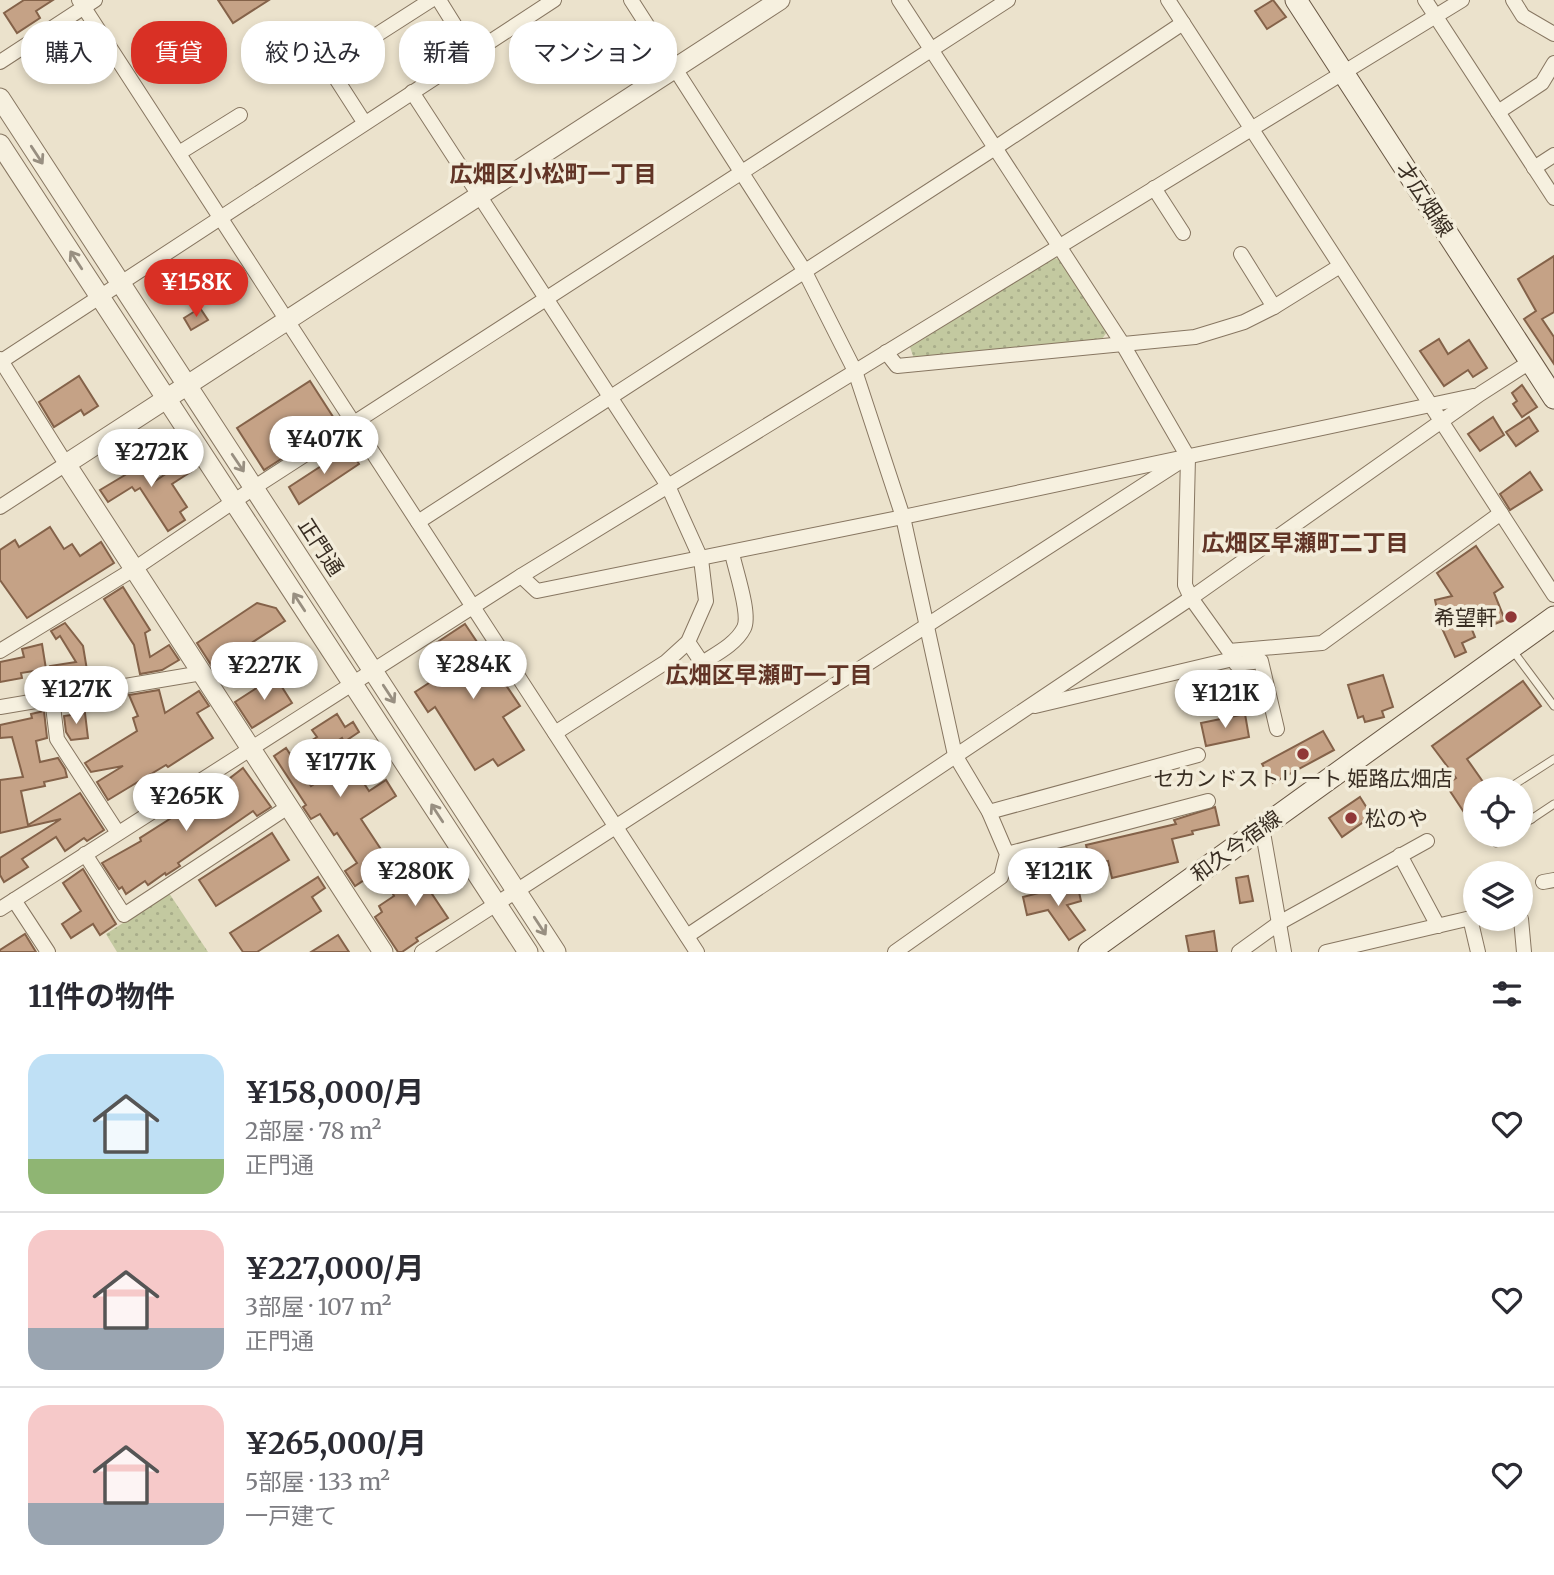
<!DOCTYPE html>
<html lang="ja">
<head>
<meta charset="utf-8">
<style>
	body { margin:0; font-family:Merriweather,"Noto Sans JP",serif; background:#f2f2f3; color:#2b2b33; height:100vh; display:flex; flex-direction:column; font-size:26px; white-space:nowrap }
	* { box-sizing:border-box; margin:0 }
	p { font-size:23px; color:#7c7c81 }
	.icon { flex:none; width:38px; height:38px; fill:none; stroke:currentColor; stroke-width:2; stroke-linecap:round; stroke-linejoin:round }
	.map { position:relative; height:952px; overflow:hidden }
	.panel { display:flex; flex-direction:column; background:#fff; flex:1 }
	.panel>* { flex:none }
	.hud { position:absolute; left:21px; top:21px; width:700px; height:63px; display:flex; gap:14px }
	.buttons { position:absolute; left:1463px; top:777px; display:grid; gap:14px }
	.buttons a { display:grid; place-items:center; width:70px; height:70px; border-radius:50%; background:#fff; box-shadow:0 4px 10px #0003; font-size:35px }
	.price { position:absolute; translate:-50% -60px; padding:0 16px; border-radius:24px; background:#fff; color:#222; font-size:23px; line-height:46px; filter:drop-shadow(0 2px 4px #0008) }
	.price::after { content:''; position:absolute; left:50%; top:42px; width:21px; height:16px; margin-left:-10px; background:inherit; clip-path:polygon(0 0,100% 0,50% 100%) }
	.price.on { background:#d93025; color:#fff }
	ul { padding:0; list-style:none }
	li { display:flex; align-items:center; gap:21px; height:175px; padding:0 28px }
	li+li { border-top:2px solid #e1e1e2 }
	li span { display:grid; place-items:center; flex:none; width:196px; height:140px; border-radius:21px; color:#555 }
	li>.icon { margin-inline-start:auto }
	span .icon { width:84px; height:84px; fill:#fffc; stroke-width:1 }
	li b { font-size:30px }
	h2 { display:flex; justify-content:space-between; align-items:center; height:84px; padding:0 28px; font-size:30px }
	.chip { padding:0 24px; border-radius:28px; background:#fff; box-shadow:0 4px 10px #0003; font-size:24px; line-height:63px }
	.chip.on { background:#d93025; color:#fff }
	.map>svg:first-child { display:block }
	.grass { fill:url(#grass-dots) }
	.building { fill:#c5a286; stroke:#846249; stroke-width:2 }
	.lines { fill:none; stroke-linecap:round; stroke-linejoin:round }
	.service-casing { stroke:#877661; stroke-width:9 }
	.minor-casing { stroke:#877661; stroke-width:16 }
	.tertiary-casing { stroke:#877661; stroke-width:21 }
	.secondary-casing { stroke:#695744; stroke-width:23 }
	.service { stroke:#f6f0df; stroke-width:7 }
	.minor { stroke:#f6f0df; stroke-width:14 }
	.tertiary { stroke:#f6f0df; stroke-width:19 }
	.secondary { stroke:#f6f0df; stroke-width:21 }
	.oneway { stroke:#988f81 }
	.poi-dot { fill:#903837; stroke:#f3eddb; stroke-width:2.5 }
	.labels { text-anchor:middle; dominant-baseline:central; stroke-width:7; stroke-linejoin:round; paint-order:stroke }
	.street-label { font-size:21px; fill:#392e23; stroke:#f3eddb }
	.poi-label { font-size:21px; fill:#392e23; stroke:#f3eddb; text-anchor:end }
	.neighbourhood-label { font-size:23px; font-weight:bold; fill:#613426; stroke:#f3eddb }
</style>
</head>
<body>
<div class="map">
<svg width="1554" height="952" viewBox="0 0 1554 952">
	<defs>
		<pattern id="grass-dots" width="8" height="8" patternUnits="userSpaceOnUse" patternTransform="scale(1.75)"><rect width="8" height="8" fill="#c3c9a0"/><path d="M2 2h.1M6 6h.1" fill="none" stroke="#a8ad8a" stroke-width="1.8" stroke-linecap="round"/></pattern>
	</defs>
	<rect width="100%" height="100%" fill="#ebe2cc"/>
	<g class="grass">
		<polygon points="1054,258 1060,259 1107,332 1102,339 914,359 910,347"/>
		<polygon points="169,893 208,952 117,952 106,934"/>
	</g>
	<g class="building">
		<polygon points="24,0 53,0 36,11 40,18 17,33 4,13"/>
		<polygon points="218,0 269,0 233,23"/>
		<polygon points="1273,0 1286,17 1267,29 1255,11"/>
		<polygon points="1554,256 1554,312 1542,319 1554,337 1554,364 1524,319 1536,311 1518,279"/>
		<polygon points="200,308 208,320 191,330 184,318"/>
		<polygon points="1439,339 1448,354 1469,340 1487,368 1473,377 1468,370 1444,386 1420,351"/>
		<polygon points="79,376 98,406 84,415 81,410 54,427 39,402"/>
		<polygon points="310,381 337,423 264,470 237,428"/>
		<polygon points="1522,385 1537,407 1522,417 1513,404 1517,401 1512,393"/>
		<polygon points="1493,417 1504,435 1480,451 1468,434"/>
		<polygon points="1529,417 1538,431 1516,446 1506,432"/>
		<polygon points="349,448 359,464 299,504 289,487"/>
		<polygon points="132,450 152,483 185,461 192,471 172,484 187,507 180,512 185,520 168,531 140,488 135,491 132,487 108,502 100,490 125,475 116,461"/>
		<polygon points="1530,472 1542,490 1510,510 1500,494"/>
		<polygon points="50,527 64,549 72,544 80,556 101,542 114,563 27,618 0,580 0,550 15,540 19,547"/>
		<polygon points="1476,546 1503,587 1494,593 1505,620 1495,624 1489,610 1466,615 1475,637 1462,643 1466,652 1455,657 1440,624 1435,600 1452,596 1437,573"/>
		<polygon points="123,587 150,630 145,633 150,657 169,645 179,660 162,670 140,674 134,645 104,599"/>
		<polygon points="257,603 276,608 285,621 213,668 197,643"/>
		<polygon points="65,623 83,646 89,682 85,679 53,685 50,666 76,662 60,636 56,639 51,631"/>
		<polygon points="465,624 520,706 503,717 524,750 498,766 493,759 475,770 435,707 428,712 415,692 449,670 433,645"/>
		<polygon points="42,644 46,669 21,673 22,678 0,682 0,662 24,657 22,649"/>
		<polygon points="1383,675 1393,707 1382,711 1384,717 1365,722 1363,716 1358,718 1348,685"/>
		<polygon points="275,676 292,703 252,728 235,702"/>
		<polygon points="1523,681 1541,706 1467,759 1488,789 1475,789 1475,829 1446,785 1456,778 1432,746"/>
		<polygon points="159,690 165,713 199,691 209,706 197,713 213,738 168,767 166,765 108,800 97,782 123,766 91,772 85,763 137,731 133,718 138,716 129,695"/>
		<polygon points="44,711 47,738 36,741 40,762 58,758 65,769 67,777 44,782 45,786 21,791 28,825 80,793 104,830 87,841 84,838 65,851 56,837 22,859 28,867 4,882 0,875 0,858 61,819 0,833 0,780 23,777 12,737 0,738 0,725 32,718 31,714"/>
		<polygon points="85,713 88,738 71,740 66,732 64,716"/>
		<polygon points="337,714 345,727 353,722 359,732 344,742 342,738 298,766 311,786 331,773 333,777 352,765 369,791 386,780 396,796 361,819 390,863 355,886 345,871 357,863 337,833 334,835 320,814 311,819 303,807 306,805 274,756 286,748 290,754 317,737 312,730"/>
		<polygon points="1245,714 1249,737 1206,746 1201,723"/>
		<polygon points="1323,731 1334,750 1273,783 1262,764"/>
		<polygon points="243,768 271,807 257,816 253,811 178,863 180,866 166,875 165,873 148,885 145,881 126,894 122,887 119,889 102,863 141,841 140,838 231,780 230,778"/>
		<polygon points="1360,797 1372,816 1342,837 1329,818"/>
		<polygon points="1215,807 1219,825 1192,831 1193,834 1172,839 1178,862 1112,878 1108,861 1091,865 1086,845 1176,824 1174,820"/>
		<polygon points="272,833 289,860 216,906 199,880"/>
		<polygon points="445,860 457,878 432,894 448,918 416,938 418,941 402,952 398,952 375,917 382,912 379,906 394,896 393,894"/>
		<polygon points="83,869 116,924 100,935 93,924 71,938 62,924 81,911 63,883"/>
		<polygon points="1248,876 1253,901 1240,903 1236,878"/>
		<polygon points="318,877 325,888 312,897 321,911 257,952 243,952 230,933"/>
		<polygon points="1077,883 1081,901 1067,905 1085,930 1069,940 1048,910 1027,915 1023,897"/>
		<polygon points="1214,931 1217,952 1189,952 1186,936"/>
		<polygon points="25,934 36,952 0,952 0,950"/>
		<polygon points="338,935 349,952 311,952"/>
	</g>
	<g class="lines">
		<g class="service-casing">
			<g id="service">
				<polyline points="1513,651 1554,706"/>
				<polyline points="1514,789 1512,786 1554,759"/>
				<polyline points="1521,800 1532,819"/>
				<polyline points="1521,826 1554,804"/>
				<polyline points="1496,843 1508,835"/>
			</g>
		</g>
		<g class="minor-casing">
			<g id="minor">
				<polyline points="79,0 697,952"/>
				<polyline points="439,0 472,53"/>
				<polyline points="631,0 804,270 855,371 903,517 955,755 989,812 1007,854 1001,877 895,952"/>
				<polyline points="899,0 1122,343 1188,457 1185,585 1191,598 1229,651 1322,643 1501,513"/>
				<polyline points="1168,0 1554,595"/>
				<polyline points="1425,0 1554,198"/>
				<polyline points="1513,0 1523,16 1554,34"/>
				<polyline points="0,62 95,0"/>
				<polyline points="412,92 668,486 701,559 706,601 688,642 666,662 555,733"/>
				<polyline points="1498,112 1542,83 1554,63"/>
				<polyline points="364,122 328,66 431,0"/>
				<polyline points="179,153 240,115"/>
				<polyline points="1534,168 1554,155"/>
				<polyline points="1154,188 1183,233"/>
				<polyline points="1241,254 1274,307"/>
				<polyline points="886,352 897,366 1195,337 1244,322 1274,307 1340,266"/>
				<polyline points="0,359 66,464 0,507"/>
				<polyline points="0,362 554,0"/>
				<polyline points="418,522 995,148 1183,23"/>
				<polyline points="521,576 537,591 903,517 1473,396"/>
				<path d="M688 642 702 663C716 654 736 644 744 628 751 614 735 569 732 553"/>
				<polyline points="0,651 134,569 255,487 1008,0"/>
				<polyline points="1230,653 1236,664 1261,661 1277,729"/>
				<polyline points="52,698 57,739 118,833"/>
				<polyline points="1035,706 1233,659"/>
				<polyline points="0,707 202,673"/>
				<polyline points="989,812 1198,755"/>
				<polyline points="1262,827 1284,952"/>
				<polyline points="85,854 124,915 288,807"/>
				<polyline points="1007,854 1208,801"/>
				<polyline points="1400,855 1438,926"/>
				<polyline points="1543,882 1554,880"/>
				<polyline points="14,900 48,952"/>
				<polyline points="0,909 521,576 1462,0"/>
				<polyline points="1470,918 1478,952"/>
				<polyline points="1521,919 1524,952"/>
				<polyline points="687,936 1191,598 1480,394 1530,362"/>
				<polyline points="422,952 1181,461"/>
				<polyline points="1239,952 1279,923 1427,841"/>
				<polyline points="1326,952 1475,917"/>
			</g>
		</g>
		<g class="tertiary-casing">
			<g id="tertiary">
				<polyline points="0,98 556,952"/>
				<polyline points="0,144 528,952"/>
				<polyline points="383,952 66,464 780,0"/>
			</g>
		</g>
		<g class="secondary-casing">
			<g id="secondary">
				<polyline points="1296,0 1554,398"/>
				<polyline points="1089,952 1554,617"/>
			</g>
		</g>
		<use href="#service" class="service"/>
		<use href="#minor" class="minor"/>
		<use href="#tertiary" class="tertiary"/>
		<use href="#secondary" class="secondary"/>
	</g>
	<defs><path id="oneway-shaft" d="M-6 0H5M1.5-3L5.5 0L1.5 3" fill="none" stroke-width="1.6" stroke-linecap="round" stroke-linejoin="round" transform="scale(1.75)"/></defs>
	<g class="oneway">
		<use href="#oneway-shaft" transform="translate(37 155) rotate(57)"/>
		<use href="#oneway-shaft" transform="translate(76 260) rotate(-123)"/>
		<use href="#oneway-shaft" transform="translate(238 463) rotate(56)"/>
		<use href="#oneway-shaft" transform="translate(299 602) rotate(-123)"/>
		<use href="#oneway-shaft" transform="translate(389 694) rotate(57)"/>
		<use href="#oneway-shaft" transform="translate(437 813) rotate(-123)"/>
		<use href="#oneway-shaft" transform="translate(540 926) rotate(57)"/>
	</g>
	<g class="poi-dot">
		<circle cx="1511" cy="617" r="7"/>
		<circle cx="1303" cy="754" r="7"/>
		<circle cx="1351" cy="818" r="7"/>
	</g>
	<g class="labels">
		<g class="street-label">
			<text transform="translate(1425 199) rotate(57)">才広畑線</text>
			<text transform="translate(321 547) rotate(57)">正門通</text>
			<text transform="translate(1236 846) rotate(-36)">和久今宿線</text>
		</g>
		<g class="poi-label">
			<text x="1497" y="617">希望軒</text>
			<text x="1303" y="778" text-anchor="middle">セカンドストリート 姫路広畑店</text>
			<text x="1365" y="818" text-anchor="start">松のや</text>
		</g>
		<g class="neighbourhood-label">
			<text x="553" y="173">広畑区小松町一丁目</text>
			<text x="1305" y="542">広畑区早瀬町二丁目</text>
			<text x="769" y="674">広畑区早瀬町一丁目</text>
		</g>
	</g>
</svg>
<div class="buttons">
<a><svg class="icon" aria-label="locate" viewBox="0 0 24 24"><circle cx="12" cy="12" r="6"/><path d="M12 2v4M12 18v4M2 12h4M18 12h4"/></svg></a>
<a><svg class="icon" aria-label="layers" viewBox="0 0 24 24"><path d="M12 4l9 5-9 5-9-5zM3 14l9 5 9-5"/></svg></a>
</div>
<b class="price on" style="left:196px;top:319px">¥158K</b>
<b class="price" style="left:324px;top:476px">¥407K</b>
<b class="price" style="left:151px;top:489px">¥272K</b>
<b class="price" style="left:473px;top:701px">¥284K</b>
<b class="price" style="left:264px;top:702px">¥227K</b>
<b class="price" style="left:76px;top:726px">¥127K</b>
<b class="price" style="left:1225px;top:730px">¥121K</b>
<b class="price" style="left:340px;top:799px">¥177K</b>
<b class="price" style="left:186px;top:833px">¥265K</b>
<b class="price" style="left:415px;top:908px">¥280K</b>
<b class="price" style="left:1058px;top:908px">¥121K</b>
<div class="hud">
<a class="chip">購入</a>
<a class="chip on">賃貸</a>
<a class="chip">絞り込み</a>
<a class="chip">新着</a>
<a class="chip">マンション</a>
</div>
</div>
<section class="panel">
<h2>11件の物件<svg class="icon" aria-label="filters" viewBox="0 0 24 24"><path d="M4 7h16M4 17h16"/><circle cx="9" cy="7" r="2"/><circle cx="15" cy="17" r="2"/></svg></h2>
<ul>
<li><span style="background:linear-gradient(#bfe0f5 75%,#8fb573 0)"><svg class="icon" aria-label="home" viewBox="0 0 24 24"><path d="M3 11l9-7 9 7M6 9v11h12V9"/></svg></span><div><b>¥158,000/月</b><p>2部屋 · 78 m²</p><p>正門通</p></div><svg class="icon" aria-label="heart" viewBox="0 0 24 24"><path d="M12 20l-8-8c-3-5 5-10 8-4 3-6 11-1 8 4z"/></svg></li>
<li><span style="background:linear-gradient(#f6c9c9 70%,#9aa5b1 0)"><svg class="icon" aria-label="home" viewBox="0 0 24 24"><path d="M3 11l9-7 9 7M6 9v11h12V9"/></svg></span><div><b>¥227,000/月</b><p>3部屋 · 107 m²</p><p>正門通</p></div><svg class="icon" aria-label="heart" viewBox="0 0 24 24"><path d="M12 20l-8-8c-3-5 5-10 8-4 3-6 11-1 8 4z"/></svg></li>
<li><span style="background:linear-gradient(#f6c9c9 70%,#9aa5b1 0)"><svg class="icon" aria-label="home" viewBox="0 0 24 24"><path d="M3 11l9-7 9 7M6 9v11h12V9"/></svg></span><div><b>¥265,000/月</b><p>5部屋 · 133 m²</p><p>一戸建て</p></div><svg class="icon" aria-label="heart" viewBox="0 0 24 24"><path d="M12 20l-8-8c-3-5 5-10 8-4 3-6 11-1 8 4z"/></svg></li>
</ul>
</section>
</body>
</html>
